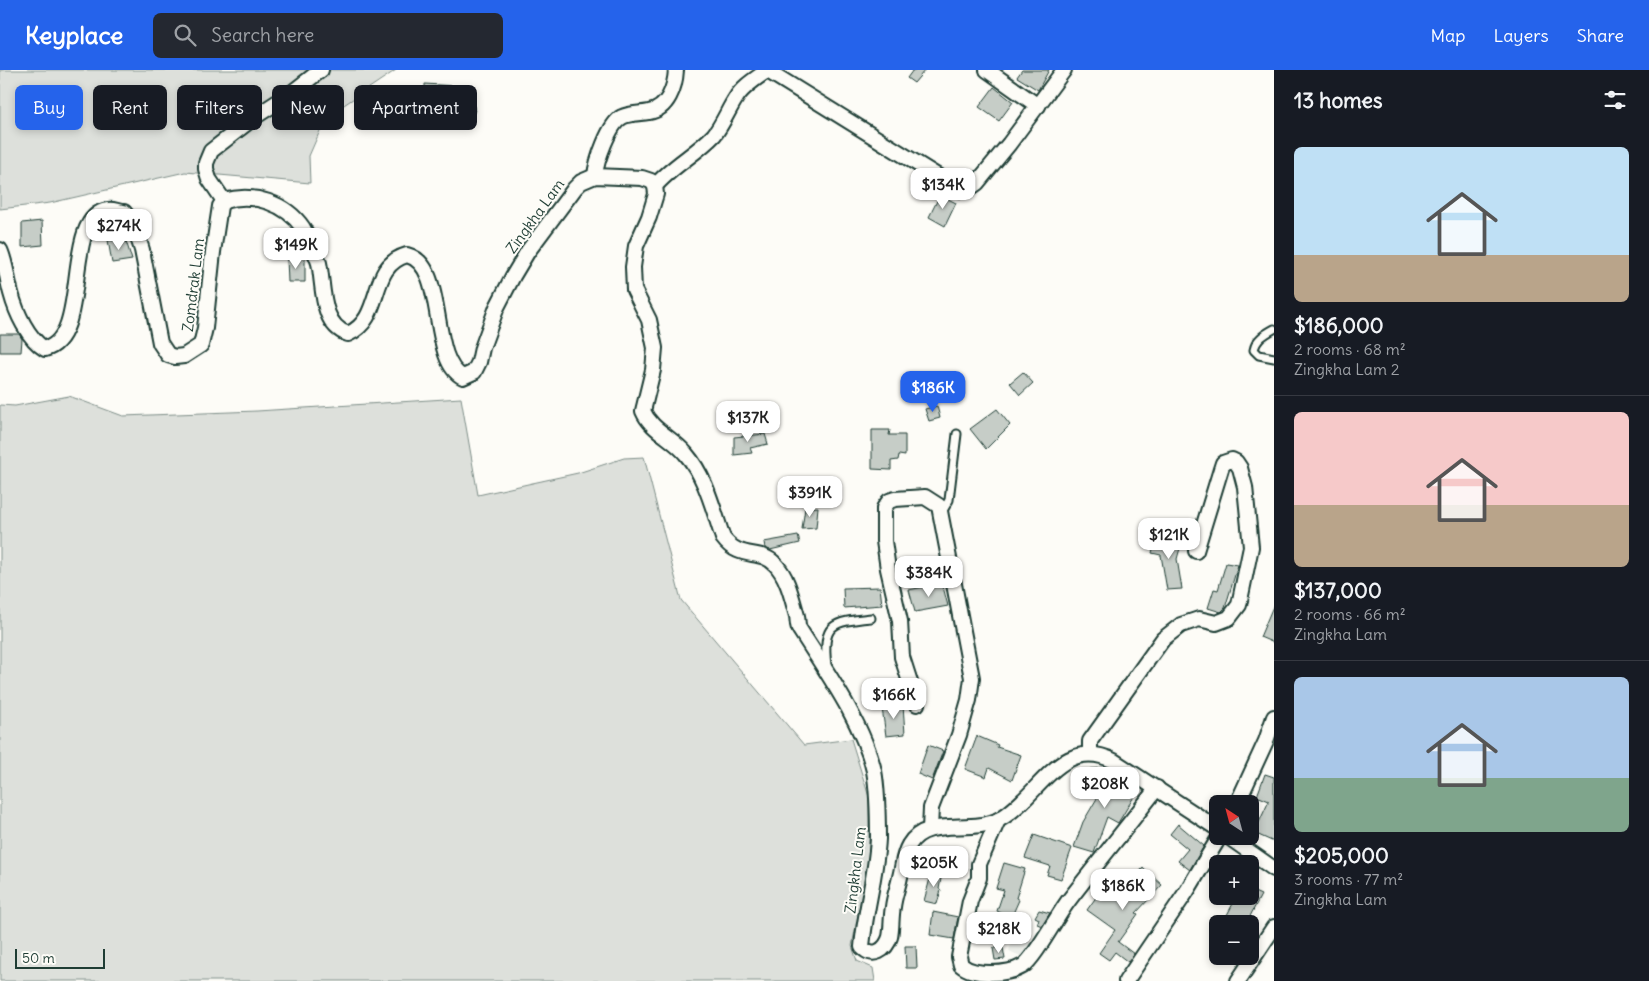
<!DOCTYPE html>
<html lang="en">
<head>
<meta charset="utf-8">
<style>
	body { margin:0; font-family:Delius,sans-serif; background:#242831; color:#f1f3f6; height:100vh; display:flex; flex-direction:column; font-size:19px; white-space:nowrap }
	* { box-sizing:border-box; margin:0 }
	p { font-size:16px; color:#9ea1a6 }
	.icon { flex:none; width:28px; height:28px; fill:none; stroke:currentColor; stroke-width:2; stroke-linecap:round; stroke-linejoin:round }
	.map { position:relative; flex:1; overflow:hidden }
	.details { display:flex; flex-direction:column; background:#171b24; width:375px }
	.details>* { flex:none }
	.banner { position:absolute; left:15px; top:15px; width:475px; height:45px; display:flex; gap:10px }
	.needle { width:32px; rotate:324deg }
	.controls { position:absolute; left:1209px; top:725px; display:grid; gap:10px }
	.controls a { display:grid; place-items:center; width:50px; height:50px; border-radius:8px; background:#171b24; box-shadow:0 2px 8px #0003; font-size:25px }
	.scale { position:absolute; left:15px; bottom:12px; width:90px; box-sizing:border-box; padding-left:5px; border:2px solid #1f3d34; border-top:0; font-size:14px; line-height:18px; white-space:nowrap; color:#1f3d34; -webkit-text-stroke:4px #fdfcf7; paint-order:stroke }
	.price { position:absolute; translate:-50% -42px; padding:0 11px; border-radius:10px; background:#fff; color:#222; font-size:16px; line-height:32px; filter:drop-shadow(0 1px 2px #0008) }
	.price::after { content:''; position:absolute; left:50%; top:30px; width:15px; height:11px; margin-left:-8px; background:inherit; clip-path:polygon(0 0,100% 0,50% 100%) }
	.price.selected { background:#2563eb; color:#fff }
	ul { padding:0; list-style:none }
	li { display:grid; align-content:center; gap:10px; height:265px; padding:0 20px }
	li+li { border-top:1px solid #363941 }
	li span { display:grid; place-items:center; height:155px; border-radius:8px; color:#555 }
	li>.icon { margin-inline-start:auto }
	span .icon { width:90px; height:90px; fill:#fffc; stroke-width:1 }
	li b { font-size:21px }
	h2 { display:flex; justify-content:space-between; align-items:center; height:60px; padding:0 20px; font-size:21px }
	.tag { padding:0 18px; border-radius:8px; background:#171b24; box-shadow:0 2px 8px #0003; font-size:18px; line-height:45px }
	.tag.selected { background:#2563eb; color:#fff }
	header { display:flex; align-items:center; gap:30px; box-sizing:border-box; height:70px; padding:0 25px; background:#2563eb; color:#fff }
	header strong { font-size:24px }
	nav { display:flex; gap:28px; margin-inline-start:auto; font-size:18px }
	.search { width:350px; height:45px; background:#242831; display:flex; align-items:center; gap:12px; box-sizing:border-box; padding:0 18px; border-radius:8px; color:#9ea1a6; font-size:19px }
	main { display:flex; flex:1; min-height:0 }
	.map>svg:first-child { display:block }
	.built { fill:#eceee9 }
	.green { fill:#dde0db; stroke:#7e8e88 }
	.building { fill:#c6cdc7; stroke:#1f3d34 }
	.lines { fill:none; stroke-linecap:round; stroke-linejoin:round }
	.service-casing { stroke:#1f3d34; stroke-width:11 }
	.minor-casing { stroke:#1f3d34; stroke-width:18 }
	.service { stroke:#fdfcf7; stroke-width:7 }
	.minor { stroke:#fdfcf7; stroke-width:14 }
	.labels { text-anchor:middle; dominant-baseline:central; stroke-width:4; stroke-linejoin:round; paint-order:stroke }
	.street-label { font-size:15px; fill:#1f3d34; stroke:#fdfcf7 }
</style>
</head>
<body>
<header>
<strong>Keyplace</strong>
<div class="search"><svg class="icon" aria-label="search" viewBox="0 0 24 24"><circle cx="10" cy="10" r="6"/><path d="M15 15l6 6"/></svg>Search here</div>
<nav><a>Map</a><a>Layers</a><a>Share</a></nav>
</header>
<main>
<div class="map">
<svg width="1274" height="911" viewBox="0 0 1274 911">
	<rect width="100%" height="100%" fill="#fdfcf7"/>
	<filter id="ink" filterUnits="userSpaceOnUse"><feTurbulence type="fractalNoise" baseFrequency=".02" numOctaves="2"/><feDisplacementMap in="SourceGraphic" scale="10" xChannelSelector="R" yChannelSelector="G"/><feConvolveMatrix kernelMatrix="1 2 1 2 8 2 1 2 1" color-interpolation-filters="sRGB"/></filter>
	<g filter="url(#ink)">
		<polygon class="built" points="1016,853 1028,857 1024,868 1031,874 1023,887 1009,881"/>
		<g class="green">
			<polygon points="0,0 396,0 326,47 309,86 310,113 185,102 50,133 0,139"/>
			<polygon points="69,326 123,346 257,341 461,328 478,425 578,403 624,388 644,387 681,530 804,675 851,669 869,727 869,788 852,876 857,891 873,898 875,911 0,911 0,335 15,336"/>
		</g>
		<g class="building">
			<polygon points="913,0 925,0 914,13 907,8"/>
			<polygon points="1022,0 1049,0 1038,20 1017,7"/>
			<polygon points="425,14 471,17 475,42 460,45 426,44"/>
			<polygon points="994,17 1013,32 999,51 979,37"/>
			<polygon points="940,125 956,133 945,156 929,147"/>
			<polygon points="42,151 43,175 22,177 22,153"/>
			<polygon points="108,170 126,171 132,190 112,193"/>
			<polygon points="305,187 305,212 288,212 287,189"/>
			<polygon points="0,264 19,264 22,269 21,282 0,282"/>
			<polygon points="1023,302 1033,313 1020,325 1010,313"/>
			<polygon points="937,336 940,348 929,351 925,339"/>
			<polygon points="997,339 1010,355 986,379 970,359"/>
			<polygon points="872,360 890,360 889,365 905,365 905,386 899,385 898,390 891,391 891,400 872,399"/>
			<polygon points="765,364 768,374 750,378 752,383 734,385 734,367"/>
			<polygon points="818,437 816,458 802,459 805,438"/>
			<polygon points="1157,464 1182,471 1177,489 1182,519 1167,520 1161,485 1152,483"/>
			<polygon points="798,466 800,473 770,480 765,478 764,472"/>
			<polygon points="1226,493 1238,495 1225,538 1221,542 1208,538 1214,519 1218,520"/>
			<polygon points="942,513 948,536 915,542 909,520"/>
			<polygon points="880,517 882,535 844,538 843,518"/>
			<polygon points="1274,534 1274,573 1260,567"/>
			<polygon points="903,635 905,664 886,666 882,638"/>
			<polygon points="977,666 998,675 997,677 1021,685 1012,710 989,698 986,707 965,699"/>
			<polygon points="928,675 943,681 932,710 918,704"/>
			<polygon points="1103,698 1138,720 1118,753 1107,747 1094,783 1074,777 1083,752 1109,708 1089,708 1090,699"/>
			<polygon points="1265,704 1274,707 1274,772 1254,763 1269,731 1257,726"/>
			<polygon points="1178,754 1204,776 1190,800 1178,791 1188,779 1170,764"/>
			<polygon points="1034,765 1072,778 1061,809 1047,805 1050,796 1025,788"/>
			<polygon points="1004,793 1025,799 1016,828 1019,830 1011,848 997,841 1004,820 996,818"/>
			<polygon points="1143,798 1162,815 1136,843 1138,844 1118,872 1134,884 1128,892 1115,882 1109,890 1099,883 1115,860 1087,840 1102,819 1115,828"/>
			<polygon points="932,801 942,803 939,819 941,820 937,834 924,831"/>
			<polygon points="1250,820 1261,825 1246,854 1243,854 1227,845 1237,826 1250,826"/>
			<polygon points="1039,840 1050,843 1042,856 1037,854 1039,849 1035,847"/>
			<polygon points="933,842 958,847 954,869 930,865"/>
			<polygon points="905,876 916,876 917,898 906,898"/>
			<polygon points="993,878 1003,878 1005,889 995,890"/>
		</g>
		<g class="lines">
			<g class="service-casing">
				<g id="service">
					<path d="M1274 259C1265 264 1256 269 1254 280L1259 285 1274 288"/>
					<polyline points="941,444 949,430 957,364"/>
					<path d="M827 596C822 553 832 552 871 548"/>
				</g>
			</g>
			<g class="minor-casing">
				<g id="minor">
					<polyline points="987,0 1038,36"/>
					<polyline points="768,1 955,117 962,120 970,118 977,113 1009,74 1064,0"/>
					<path d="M595 106C596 92 609 54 622 47 630 43 640 44 649 42 668 39 675 17 676 0"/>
					<path d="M655 116C672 96 696 84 714 65 723 54 728 40 736 28 743 16 757 8 768 0"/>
					<path d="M224 131C253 122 286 133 303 158 306 163 308 169 311 175 314 181 317 186 319 193 324 215 320 255 348 264 385 248 367 196 407 185 448 195 428 290 463 307L474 302 479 292 482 278 497 237 513 206 528 181 575 118 581 112 595 106 642 108 651 111 655 116 656 124 649 147 636 176 633 197 634 220 649 250 655 278 653 300 643 341C651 360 673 368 686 384 706 407 713 439 723 468 740 491 760 478 775 494 788 507 792 529 797 546 798 551 797 556 800 560 826 601 863 653 874 701 878 722 878 747 878 769 876 806 865 841 862 877 873 889 886 880 890 867 892 858 891 846 893 837 894 827 898 817 900 807 903 796 903 785 909 775 926 745 972 765 1000 749 1039 727 1061 664 1114 691L1218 759"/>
					<polyline points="224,131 209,109 206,99 206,93 211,81 256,46 290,24 321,0"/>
					<path d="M0 180C6 193 7 209 11 223 16 242 28 269 45 279 92 267 61 147 108 140 113 139 119 142 124 142L134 155 142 180 160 273 168 285 175 287 184 286 201 275 205 258 213 182 220 136 224 131"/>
					<polyline points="917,634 902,587 900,551 888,499 884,471 884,438 889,431 895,429 925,427 939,436 972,608 969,630 959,665 931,738 930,759"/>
					<polyline points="1090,684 1090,671 1163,569 1181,555 1199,549 1216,553 1229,548 1239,535 1251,477 1245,417 1240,398 1236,392 1232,390 1223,393 1221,399 1196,481"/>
					<polyline points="1237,734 1266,671 1274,647"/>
					<path d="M998 750 979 794V808L970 831 959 887 961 895C974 906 1008 905 1023 896 1035 888 1058 844 1069 830 1098 792 1128 756 1157 718"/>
					<polyline points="1227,766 1274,799"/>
					<polyline points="1126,911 1187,821 1220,766"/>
					<polyline points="1238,911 1274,857"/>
				</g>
			</g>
			<use href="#service" class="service"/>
			<use href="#minor" class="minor"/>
		</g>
	</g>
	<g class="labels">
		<g class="street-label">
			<text transform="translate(535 146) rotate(-54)">Zingkha Lam</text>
			<text transform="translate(193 215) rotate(-83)">Zomdrak Lam</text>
			<text transform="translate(855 800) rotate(-83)">Zingkha Lam</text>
		</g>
	</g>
</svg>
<div class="controls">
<a><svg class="needle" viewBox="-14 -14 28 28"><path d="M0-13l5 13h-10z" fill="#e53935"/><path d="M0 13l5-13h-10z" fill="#9ea1a6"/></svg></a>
<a>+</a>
<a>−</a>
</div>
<div class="scale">50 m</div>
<b class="price" style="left:943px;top:140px">$134K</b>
<b class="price" style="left:119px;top:181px">$274K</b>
<b class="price" style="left:296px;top:200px">$149K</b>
<b class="price selected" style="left:933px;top:343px">$186K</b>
<b class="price" style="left:748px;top:373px">$137K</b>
<b class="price" style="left:810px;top:448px">$391K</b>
<b class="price" style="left:1169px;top:490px">$121K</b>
<b class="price" style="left:929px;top:528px">$384K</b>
<b class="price" style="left:894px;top:650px">$166K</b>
<b class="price" style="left:1105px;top:739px">$208K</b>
<b class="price" style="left:934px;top:818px">$205K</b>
<b class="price" style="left:1123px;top:841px">$186K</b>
<b class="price" style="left:999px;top:884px">$218K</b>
<div class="banner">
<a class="tag selected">Buy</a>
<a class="tag">Rent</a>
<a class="tag">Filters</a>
<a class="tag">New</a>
<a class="tag">Apartment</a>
</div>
</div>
<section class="details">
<h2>13 homes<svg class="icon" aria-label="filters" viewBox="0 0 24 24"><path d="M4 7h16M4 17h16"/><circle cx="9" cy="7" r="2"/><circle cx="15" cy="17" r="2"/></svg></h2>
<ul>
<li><span style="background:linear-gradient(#bfe0f5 70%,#b9a48a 0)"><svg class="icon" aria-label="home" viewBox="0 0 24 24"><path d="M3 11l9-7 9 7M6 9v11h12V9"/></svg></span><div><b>$186,000</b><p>2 rooms · 68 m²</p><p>Zingkha Lam 2</p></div></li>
<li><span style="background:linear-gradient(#f6c9c9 60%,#b9a48a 0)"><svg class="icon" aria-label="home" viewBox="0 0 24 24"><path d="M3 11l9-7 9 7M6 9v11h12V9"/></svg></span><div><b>$137,000</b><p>2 rooms · 66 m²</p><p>Zingkha Lam</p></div></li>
<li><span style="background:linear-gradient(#a9c7e8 65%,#7fa58c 0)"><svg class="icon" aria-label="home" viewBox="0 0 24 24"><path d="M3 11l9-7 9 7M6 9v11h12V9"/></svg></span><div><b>$205,000</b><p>3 rooms · 77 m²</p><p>Zingkha Lam</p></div></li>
</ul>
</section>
</main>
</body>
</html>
